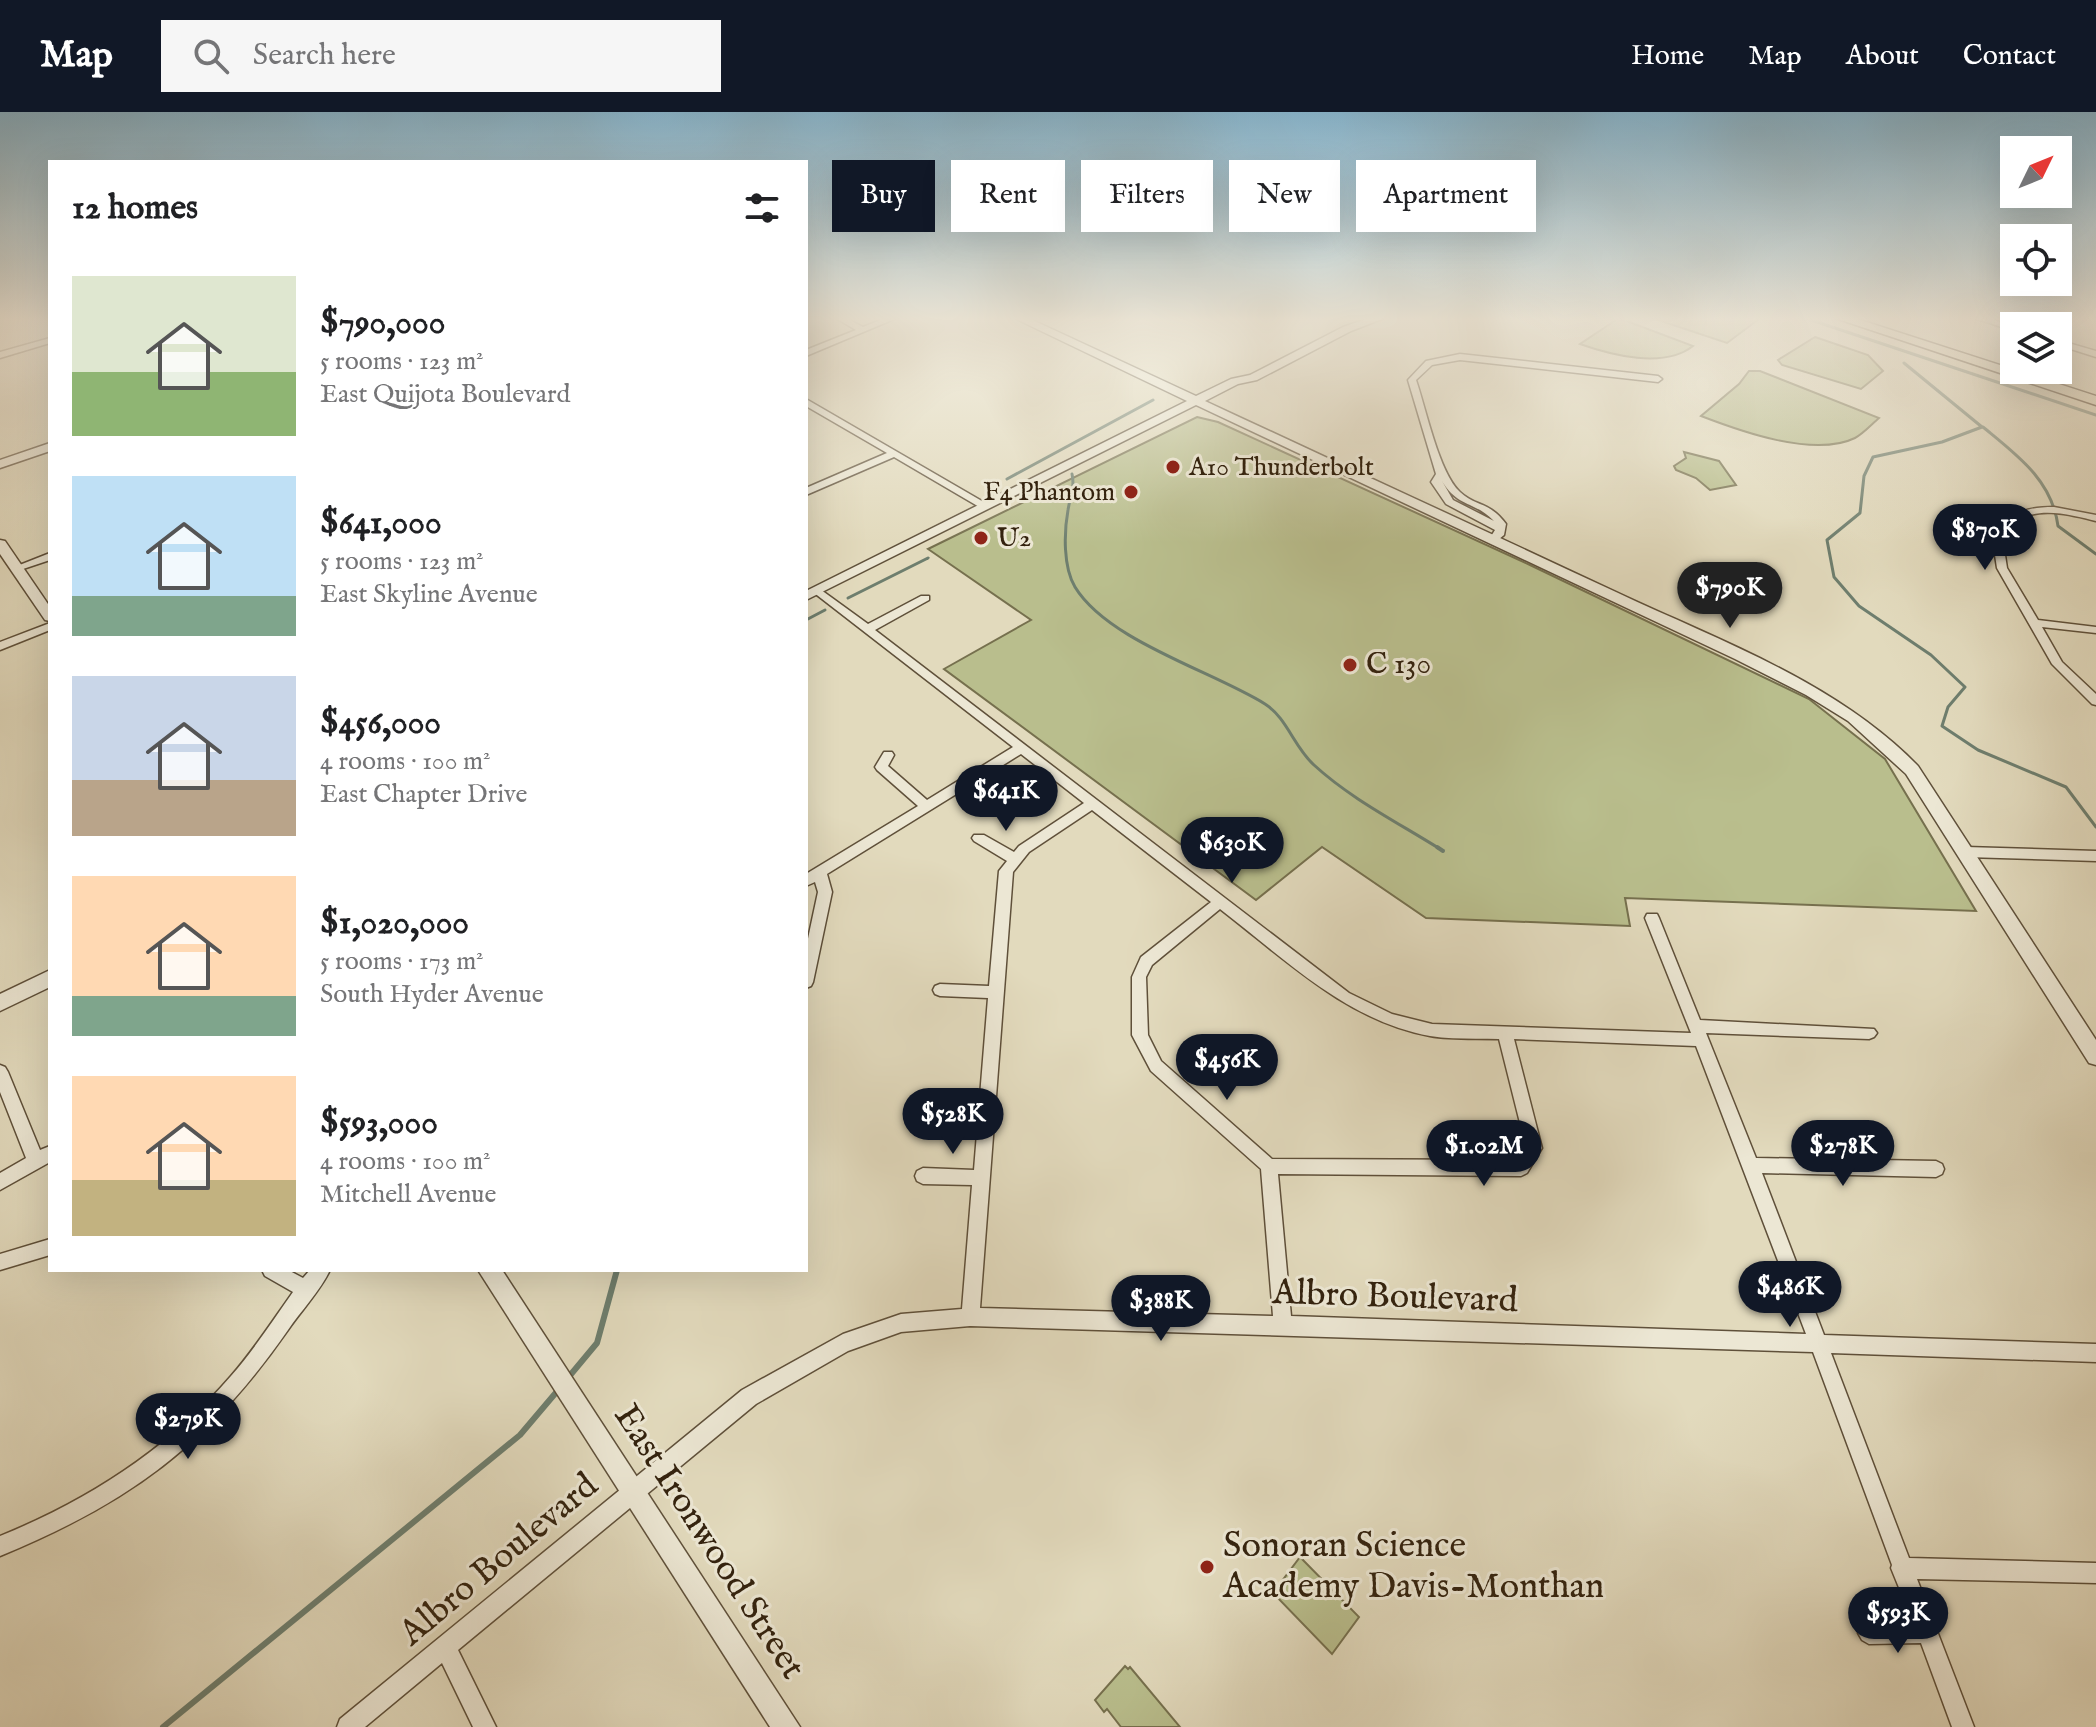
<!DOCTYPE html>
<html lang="en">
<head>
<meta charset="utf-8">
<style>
	body { margin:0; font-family:"IM FELL English",serif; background:#f6f6f6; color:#202124; height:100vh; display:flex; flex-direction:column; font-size:30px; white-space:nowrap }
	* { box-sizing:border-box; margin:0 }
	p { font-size:26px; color:#757577 }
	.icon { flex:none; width:44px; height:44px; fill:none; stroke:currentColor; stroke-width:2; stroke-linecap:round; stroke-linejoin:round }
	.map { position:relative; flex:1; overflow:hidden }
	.side { position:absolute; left:48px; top:48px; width:760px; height:1112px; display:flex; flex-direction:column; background:#fff; border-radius:0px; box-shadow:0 8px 32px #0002 }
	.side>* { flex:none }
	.guide { position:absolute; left:832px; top:48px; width:760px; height:72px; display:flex; gap:16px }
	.needle { width:52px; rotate:47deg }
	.buttons { position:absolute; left:2000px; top:24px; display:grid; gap:16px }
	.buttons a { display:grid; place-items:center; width:72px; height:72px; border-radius:0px; background:#fff; box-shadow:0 8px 32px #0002; font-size:40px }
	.price { position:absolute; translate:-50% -68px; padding:0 18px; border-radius:28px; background:#111827; color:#fff; font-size:26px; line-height:52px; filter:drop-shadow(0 2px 4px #0008) }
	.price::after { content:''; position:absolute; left:50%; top:48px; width:24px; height:18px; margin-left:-12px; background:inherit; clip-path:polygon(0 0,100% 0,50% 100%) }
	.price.on { background:#222; color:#fff }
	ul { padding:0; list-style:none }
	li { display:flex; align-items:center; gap:24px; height:200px; padding:0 24px }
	li span { display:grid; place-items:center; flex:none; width:224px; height:160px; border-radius:0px; color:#555 }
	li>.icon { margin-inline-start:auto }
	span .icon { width:96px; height:96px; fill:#fffc; stroke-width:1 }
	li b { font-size:34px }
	h2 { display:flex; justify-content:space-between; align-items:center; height:96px; padding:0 24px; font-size:34px }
	.chip { padding:0 28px; border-radius:0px; background:#fff; box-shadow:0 8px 32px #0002; font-size:28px; line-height:72px }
	.chip.on { background:#111827; color:#fff }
	header { display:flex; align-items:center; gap:48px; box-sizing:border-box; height:112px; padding:0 40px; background:#111827; color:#fff }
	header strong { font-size:38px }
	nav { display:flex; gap:44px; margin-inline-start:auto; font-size:28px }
	.search { width:560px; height:72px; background:#f6f6f6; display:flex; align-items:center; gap:20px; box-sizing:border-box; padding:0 28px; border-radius:0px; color:#757577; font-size:30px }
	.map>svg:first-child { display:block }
	.green { fill:#b9be8d; stroke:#76704e; stroke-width:2 }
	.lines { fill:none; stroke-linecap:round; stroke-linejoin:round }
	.stream-far2 { stroke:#6e7e6e; stroke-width:3 }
	.stream-far1 { stroke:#6e7e6e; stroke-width:4 }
	.stream { stroke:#6e7e6e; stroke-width:6 }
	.minor-casing { stroke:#5f503a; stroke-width:3 }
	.tertiary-casing { stroke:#5f503a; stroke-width:3 }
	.primary-casing { stroke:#33220e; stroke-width:3 }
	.minor { fill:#ece7d4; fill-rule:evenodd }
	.tertiary { fill:#ece7d4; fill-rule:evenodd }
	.primary { fill:#e2dabd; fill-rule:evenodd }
	.poi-dot { fill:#8f2418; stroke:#ece7d4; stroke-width:3 }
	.labels { text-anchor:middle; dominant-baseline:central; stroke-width:6; stroke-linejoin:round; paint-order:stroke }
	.far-poi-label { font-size:26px; fill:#33220e; stroke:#ece7d4; text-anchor:start }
	.poi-label { font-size:30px; fill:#33220e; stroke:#ece7d4; text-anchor:start }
	.near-street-label { font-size:36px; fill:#33220e; stroke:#ece7d4 }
	.near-poi-label { font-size:36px; fill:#33220e; stroke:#ece7d4; text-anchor:start }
</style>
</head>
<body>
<header>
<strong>Map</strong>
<div class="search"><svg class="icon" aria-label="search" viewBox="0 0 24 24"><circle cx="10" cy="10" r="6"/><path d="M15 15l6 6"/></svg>Search here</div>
<nav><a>Home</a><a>Map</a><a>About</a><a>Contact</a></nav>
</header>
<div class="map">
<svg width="2096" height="1615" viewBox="0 0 2096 1615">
	<rect width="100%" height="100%" fill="#e2dabd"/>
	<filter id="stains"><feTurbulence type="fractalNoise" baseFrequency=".0025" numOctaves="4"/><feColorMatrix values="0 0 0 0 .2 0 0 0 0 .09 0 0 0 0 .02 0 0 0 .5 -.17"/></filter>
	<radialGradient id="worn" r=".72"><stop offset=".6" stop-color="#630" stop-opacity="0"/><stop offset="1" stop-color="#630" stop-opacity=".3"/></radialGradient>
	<g class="green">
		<polygon points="1649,205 1754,205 1759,207 1727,231"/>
		<path d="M1616 208H1624L1693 234C1664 257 1611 243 1580 232Z"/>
		<polygon points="1815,225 1868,243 1883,259 1861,277 1782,253 1778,248"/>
		<path d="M1749 259H1760L1879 306C1872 312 1863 322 1855 326 1814 346 1740 319 1701 304L1739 272Z"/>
		<polygon points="1197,305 1218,310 1530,453 1809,587 1885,647 1976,799 1625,786 1630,814 1426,806 1322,735 1256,788 944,557 1031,508 928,437"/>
		<polygon points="1684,340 1719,349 1736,373 1710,378 1696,366 1676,358 1674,354 1686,346"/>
		<polygon points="1300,1445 1359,1505 1332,1542 1273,1481"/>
		<polygon points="1125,1554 1128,1557 1130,1555 1180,1615 1121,1615 1107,1597 1104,1600 1095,1588"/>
	</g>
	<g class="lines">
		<g class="stream-far2">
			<polyline points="1802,205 2096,303"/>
			<polyline points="1904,251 1982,315 1942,330 1873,345 1864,364 1860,401 1827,428 1834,465 1859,494 1931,543 1965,575 1948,595 1942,614 1978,638 2066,675 2096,715"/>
			<path d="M1983 315C2017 343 2052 368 2058 414L2096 442"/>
			<path d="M1072 362C1075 375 1070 385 1068 398 1064 420 1063 455 1075 475 1108 529 1212 559 1265 592 1287 606 1294 635 1314 653 1351 687 1397 710 1440 737"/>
			<polyline points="1007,367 1153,288"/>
			<polyline points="848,486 928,446"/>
			<polyline points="806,508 825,498"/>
		</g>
		<polyline class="stream-far1" points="1437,735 1443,739"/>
		<g class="stream">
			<polyline points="567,1267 597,1231 617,1158"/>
			<polyline points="163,1615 520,1323 559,1277"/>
		</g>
		<g class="minor-casing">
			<g id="minor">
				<polygon points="834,205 844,205 863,215 888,205 899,205 806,244 806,238 856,218"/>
				<polygon points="1971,205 1984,205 2014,214 2014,219"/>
				<polygon points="2047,205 2056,205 2047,214 2038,214"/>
				<polygon points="50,226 50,231 0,246 0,240"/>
				<polygon points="2058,228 2096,239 2096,245 2058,233"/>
				<path d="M1460 242 1658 264 1662 267 1658 270 1460 248 1432 253 1416 268C1426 297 1439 361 1460 380 1476 395 1489 389 1506 412L1504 423 1493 432 1488 429 1495 418 1446 392 1431 370 1436 362 1408 268 1426 249ZM1442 369C1458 396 1475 389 1494 409L1453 388Z"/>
				<polygon points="806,287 987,392 989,394 981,396 894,345 806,383 806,376 887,341 806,294"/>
				<path d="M2054 395 2096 403V409C2072 403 2033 392 2013 413 2009 418 2006 425 2003 430L2007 456 2038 508 2096 515V521L2042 515 2062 550 2096 582V593L2092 592 2052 552 1997 456 1993 430C2009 402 2021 395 2054 395Z"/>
				<polygon points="50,441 50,448 17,459 12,456"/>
				<path d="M817 475 868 512 921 484H929V488L875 518 1349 881 1392 902 1432 912 1691 921 1645 806 1647 802H1657L1659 806 1700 908 1874 917 1877 921 1874 925 1869 927 1706 921 1756 1046 1936 1049 1942 1052 1944 1057 1942 1062 1936 1065 1762 1061 1824 1223 2096 1232V1250L1831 1241 1909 1446 2096 1451V1471L1917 1467 1974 1615H1952L1921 1531 1869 1532 1862 1528 1858 1521 1862 1514 1869 1510H1913L1891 1456 1892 1453 1813 1240 970 1214 901 1220 848 1239 756 1292 458 1538 496 1615H473L442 1551 365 1615H337L340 1607 742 1278 843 1222 901 1202 962 1197 972 1073 923 1072 917 1069 915 1064 917 1059 923 1056 974 1058 988 886 940 884 935 882 933 878 935 874 940 872 989 874 999 759 1007 749 974 729 972 726 974 723H984L1014 740 1019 734 1084 691 1021 642 827 762 832 780 813 870 811 874 806 876V836L818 780 815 770 806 774V762L918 694 877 658 875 655 884 640H892L894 643 888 654 927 688 1013 635 813 480 812 478ZM1092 698 1211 790 1141 845 1132 865V923L1151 959 1261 1057 1273 1204 980 1196 1013 760 1029 740ZM1220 797C1285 847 1347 909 1430 924 1452 928 1476 926 1499 927L1526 1035 1517 1048 1272 1047 1161 949 1148 923 1146 865 1152 853ZM1514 927 1696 934 1806 1222 1291 1204 1278 1062 1521 1064 1527 1061 1542 1036Z"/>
				<polygon points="50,511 50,518 0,538 0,530"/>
				<polygon points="1966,735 2096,739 2096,749 1966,745 1959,740"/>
				<polygon points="0,953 5,955 8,960 40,1038 50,1034 50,1050 0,1078 0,1061 26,1046 0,980"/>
				<polygon points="50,1127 50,1143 0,1158 0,1142"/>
				<path d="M262 1158H288L303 1166 310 1158H330C321 1178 300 1200 288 1218 208 1333 129 1391 0 1444V1424C89 1388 168 1337 231 1264 254 1238 273 1208 293 1180L265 1164Z"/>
			</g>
		</g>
		<g class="tertiary-casing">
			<g id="tertiary">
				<path d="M1012 205H1026L1196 284 1231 267 1250 263 1343 215 1372 205H1387L1351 219 1257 268 1238 272 1205 289C1342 353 1479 416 1616 480 1720 529 1836 570 1918 654L2096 928V953L2089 951 1906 662 1848 609 1806 583 1735 547 1196 293 806 488V479L1187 289Z"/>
				<polygon points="50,331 50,339 0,356 0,348"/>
				<polygon points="0,428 5,429 50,495 50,509 45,508 0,442"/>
				<polygon points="50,858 50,875 0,899 0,882"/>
				<polygon points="478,1158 502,1158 800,1615 770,1615"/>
			</g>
		</g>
		<g class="primary-casing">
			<polygon id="primary" points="1832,205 1851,205 2096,284 2096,293"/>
		</g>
		<use href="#minor" class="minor"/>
		<use href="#tertiary" class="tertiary"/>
		<use href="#primary" class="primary"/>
	</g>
	<linearGradient id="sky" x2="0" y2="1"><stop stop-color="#87b7d1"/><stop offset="0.48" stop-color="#f2eee1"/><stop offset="1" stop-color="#f2eee1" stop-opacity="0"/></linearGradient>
	<rect width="2096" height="431" fill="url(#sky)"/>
	<g class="poi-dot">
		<circle cx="1173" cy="355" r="8"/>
		<circle cx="1131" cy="380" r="8"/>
		<circle cx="981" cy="426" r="8"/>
		<circle cx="1350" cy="553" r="8"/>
		<circle cx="1207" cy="1455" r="8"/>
	</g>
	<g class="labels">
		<g class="far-poi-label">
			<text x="1189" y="355">A10 Thunderbolt</text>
			<text x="1115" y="380" text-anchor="end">F4 Phantom</text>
			<text x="997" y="426">U2</text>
		</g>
		<g class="poi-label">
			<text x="1366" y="553">C 130</text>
		</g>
		<g class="near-street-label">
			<text transform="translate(1395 1185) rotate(2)">Albro Boulevard</text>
			<text transform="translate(709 1430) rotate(57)">East Ironwood Street</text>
			<text transform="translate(499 1448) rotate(-40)">Albro Boulevard</text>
		</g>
		<g class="near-poi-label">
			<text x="1223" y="1434">Sonoran Science<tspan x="1223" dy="41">Academy Davis-Monthan</tspan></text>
		</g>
	</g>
	<rect width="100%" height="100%" filter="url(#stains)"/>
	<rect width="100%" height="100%" fill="url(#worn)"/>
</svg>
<div class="buttons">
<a><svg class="needle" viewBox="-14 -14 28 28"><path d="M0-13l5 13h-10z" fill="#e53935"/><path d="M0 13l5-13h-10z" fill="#757577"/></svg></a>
<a><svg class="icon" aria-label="locate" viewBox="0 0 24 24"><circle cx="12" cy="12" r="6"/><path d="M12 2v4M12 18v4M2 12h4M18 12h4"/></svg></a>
<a><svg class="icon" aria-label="layers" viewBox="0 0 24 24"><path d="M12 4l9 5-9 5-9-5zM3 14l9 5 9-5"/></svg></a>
</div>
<b class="price" style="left:1985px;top:460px">$870K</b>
<b class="price on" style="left:1730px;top:518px">$790K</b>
<b class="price" style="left:1006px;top:721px">$641K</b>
<b class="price" style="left:1232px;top:773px">$630K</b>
<b class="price" style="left:1227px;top:990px">$456K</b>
<b class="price" style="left:953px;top:1044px">$528K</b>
<b class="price" style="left:1484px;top:1076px">$1.02M</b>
<b class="price" style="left:1843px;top:1076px">$278K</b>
<b class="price" style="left:1790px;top:1217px">$486K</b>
<b class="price" style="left:1161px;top:1231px">$388K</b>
<b class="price" style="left:188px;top:1349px">$279K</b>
<b class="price" style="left:1898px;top:1543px">$593K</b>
<div class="guide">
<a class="chip on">Buy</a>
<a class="chip">Rent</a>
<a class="chip">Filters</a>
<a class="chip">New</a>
<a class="chip">Apartment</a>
</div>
<section class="side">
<h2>12 homes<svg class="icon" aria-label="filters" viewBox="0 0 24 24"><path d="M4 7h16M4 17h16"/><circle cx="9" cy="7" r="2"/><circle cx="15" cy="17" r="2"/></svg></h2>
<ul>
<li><span style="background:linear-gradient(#dfe7d0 60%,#8fb573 0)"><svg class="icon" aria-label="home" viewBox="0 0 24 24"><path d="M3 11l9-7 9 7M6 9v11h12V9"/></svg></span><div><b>$790,000</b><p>5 rooms · 123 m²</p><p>East Quijota Boulevard</p></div></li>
<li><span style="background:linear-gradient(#bfe0f5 75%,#7fa58c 0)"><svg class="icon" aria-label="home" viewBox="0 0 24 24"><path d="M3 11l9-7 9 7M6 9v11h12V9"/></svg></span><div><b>$641,000</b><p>5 rooms · 123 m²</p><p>East Skyline Avenue</p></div></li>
<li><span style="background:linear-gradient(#c9d6e8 65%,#b9a48a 0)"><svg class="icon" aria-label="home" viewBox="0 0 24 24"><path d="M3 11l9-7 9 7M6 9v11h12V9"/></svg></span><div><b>$456,000</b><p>4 rooms · 100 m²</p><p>East Chapter Drive</p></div></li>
<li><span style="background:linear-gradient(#ffd9b3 75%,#7fa58c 0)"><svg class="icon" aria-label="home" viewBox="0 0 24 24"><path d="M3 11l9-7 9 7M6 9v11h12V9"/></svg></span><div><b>$1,020,000</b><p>5 rooms · 173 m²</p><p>South Hyder Avenue</p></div></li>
<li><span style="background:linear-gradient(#ffd9b3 65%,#c2b280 0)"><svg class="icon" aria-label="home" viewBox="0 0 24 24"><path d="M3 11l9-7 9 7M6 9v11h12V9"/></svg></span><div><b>$593,000</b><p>4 rooms · 100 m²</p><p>Mitchell Avenue</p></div></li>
</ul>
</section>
</div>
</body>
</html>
